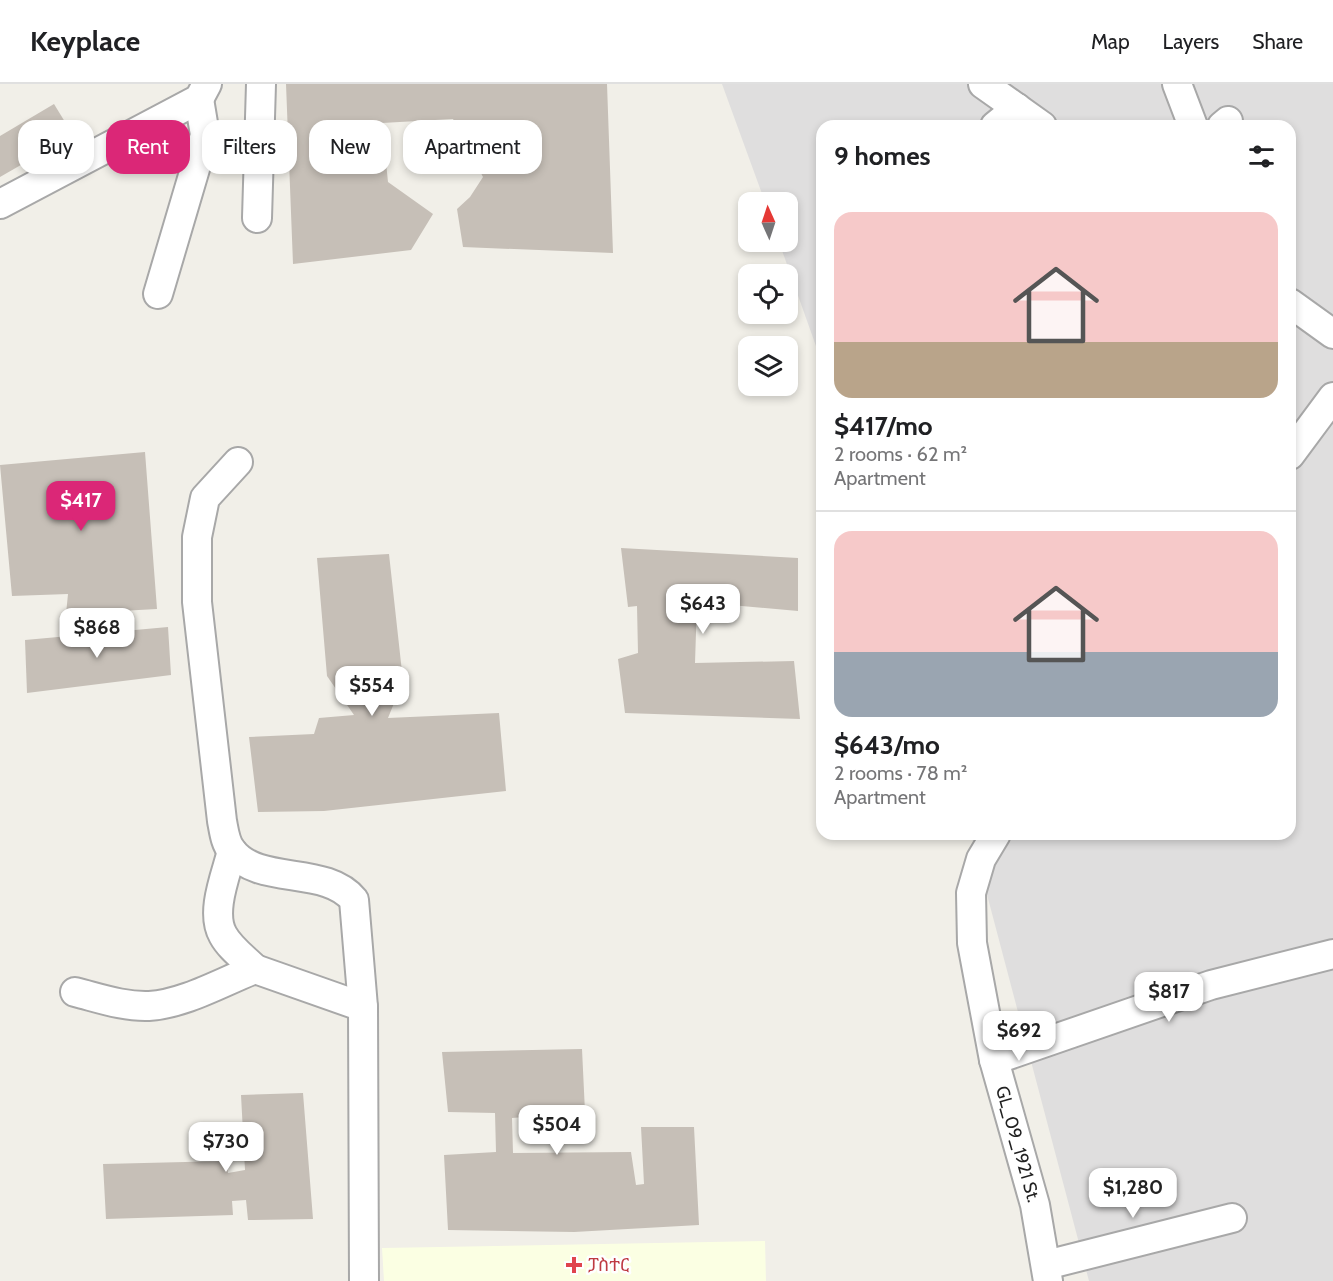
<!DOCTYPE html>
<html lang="en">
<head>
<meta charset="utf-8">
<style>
	body { margin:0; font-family:Cabin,"Noto Sans Ethiopic",sans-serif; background:#f6f6f6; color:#202124; height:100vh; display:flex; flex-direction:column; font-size:22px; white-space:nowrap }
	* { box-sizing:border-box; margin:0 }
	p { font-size:20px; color:#757577 }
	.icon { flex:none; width:33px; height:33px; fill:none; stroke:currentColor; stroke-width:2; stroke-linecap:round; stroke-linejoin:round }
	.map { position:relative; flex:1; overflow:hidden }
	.panel { position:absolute; left:816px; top:36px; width:480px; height:720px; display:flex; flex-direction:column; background:#fff; border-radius:18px; box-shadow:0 3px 9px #0003 }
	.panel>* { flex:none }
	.banner { position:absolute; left:18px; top:36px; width:570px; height:54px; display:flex; gap:12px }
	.needle { width:39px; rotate:357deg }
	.buttons { position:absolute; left:738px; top:108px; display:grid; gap:12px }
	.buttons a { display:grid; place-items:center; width:60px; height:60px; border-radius:12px; background:#fff; box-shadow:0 3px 9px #0003; font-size:30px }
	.price { position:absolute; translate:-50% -51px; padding:0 14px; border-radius:12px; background:#fff; color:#222; font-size:20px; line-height:39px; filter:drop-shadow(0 2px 3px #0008) }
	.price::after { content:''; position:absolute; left:50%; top:36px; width:18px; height:14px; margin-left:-9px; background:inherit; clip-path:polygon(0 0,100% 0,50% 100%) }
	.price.selected { background:#db2777; color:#fff }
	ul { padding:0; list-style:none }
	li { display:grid; align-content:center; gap:12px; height:318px; padding:0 18px }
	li+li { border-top:2px solid #e0e0e0 }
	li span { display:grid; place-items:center; height:186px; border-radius:18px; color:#555 }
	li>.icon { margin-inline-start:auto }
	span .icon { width:108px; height:108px; fill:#fffc; stroke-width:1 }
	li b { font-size:26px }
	h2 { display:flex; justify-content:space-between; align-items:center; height:72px; padding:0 18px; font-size:26px }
	.pill { padding:0 21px; border-radius:18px; background:#fff; box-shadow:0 3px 9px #0003; font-size:21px; line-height:54px }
	.pill.selected { background:#db2777; color:#fff }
	header { display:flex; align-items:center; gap:36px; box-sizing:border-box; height:84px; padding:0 30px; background:#fff; border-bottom:2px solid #e0e0e0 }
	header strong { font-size:28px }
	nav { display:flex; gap:33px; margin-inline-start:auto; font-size:21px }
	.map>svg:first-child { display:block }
	.residential { fill:#dfdede }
	.education { fill:#fbffe3 }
	.building { fill:#c6bfb7 }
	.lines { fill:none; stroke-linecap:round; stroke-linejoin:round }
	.minor-casing { stroke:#a8a8a8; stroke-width:32 }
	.minor { stroke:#fff; stroke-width:28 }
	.health-dot { fill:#e0444e; stroke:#fff; stroke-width:2 }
	.labels { text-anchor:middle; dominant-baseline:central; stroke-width:5; stroke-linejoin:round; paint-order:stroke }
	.street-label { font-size:18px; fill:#212121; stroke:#fff }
	.health-label { font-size:18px; fill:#be3a42; stroke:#fff; text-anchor:start }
</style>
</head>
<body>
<header>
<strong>Keyplace</strong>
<nav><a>Map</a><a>Layers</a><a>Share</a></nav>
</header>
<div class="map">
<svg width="1333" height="1197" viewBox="0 0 1333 1197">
	<rect width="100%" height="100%" fill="#f1efe8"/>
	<polygon class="residential" points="722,0 1333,0 1333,1197 1089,1197 971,750 1290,750 1290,42 822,42 822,279 779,158 788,158 788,118 765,118"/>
	<polygon class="education" points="765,1157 766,1197 384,1197 382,1164"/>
	<g class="building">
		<polygon points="286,0 607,0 613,169 463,163 457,125 470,113 483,93 453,35 382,39 388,98 433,130 411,166 293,180"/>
		<polygon points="54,20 73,51 0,93 0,52"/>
		<polygon points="145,368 157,525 66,530 68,510 12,512 0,381"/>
		<polygon points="621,464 798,474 798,527 697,518 695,579 794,577 800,635 625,629 618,575 638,569 637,522 628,523"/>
		<polygon points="389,470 403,597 388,634 499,629 506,707 324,727 258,728 249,653 314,650 319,634 354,631 327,592 317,474"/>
		<polygon points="168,543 171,591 27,609 25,556"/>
		<polygon points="582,965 585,1028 512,1034 513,1069 631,1068 636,1101 644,1100 641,1043 694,1043 699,1141 574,1148 448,1146 444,1071 496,1068 495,1029 448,1028 442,968"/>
		<polygon points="303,1009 313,1135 248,1136 246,1116 232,1117 233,1131 106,1135 103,1080 226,1077 228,1089 245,1086 241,1011"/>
	</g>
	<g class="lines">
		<g class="minor-casing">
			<g id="minor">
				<polyline points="983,0 1042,42"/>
				<polyline points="1177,0 1193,42"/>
				<polyline points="995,42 1017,24"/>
				<polyline points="1222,42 1228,37"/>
				<polyline points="0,120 199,15 207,0"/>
				<polyline points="257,134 261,0"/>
				<polyline points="158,210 205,51 199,15"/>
				<polyline points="1290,219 1333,250"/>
				<polyline points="1290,371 1333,313"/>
				<path d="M238 378 205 414 197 453V518L222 737C224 747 225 759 232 767 259 802 326 781 354 816L363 923 364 1197"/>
				<path id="s1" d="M996 750 981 775 971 809 972 859 994 976 1035 1121 1048 1197"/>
				<path d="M232 767C226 791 210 828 223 851 230 864 244 874 255 885"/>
				<path d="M75 908C99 914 124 923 149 922 184 920 222 898 255 885L363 923"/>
				<polyline points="994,976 1211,901 1333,870"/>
				<polyline points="1046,1181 1232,1134"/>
			</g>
		</g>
		<use href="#minor" class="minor"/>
	</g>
	<path class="health-dot" d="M571 1172h6v6h6v6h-6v6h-6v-6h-6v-6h6z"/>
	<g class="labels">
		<g class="street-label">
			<text stroke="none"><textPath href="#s1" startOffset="321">GL_09_1921 St.</textPath></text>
		</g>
		<g class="health-label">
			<text x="588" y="1181">ፓስተር</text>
		</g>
	</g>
</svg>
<div class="buttons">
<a><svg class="needle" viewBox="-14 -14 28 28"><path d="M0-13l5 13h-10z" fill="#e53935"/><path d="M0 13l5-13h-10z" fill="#757577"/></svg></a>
<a><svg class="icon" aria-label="locate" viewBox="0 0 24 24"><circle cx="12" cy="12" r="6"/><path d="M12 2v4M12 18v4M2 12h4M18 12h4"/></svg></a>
<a><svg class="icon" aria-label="layers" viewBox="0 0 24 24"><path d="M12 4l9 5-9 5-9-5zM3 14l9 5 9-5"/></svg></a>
</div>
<b class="price selected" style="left:81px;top:448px">$417</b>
<b class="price" style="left:703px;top:551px">$643</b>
<b class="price" style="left:97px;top:575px">$868</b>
<b class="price" style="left:372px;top:633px">$554</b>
<b class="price" style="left:1169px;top:939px">$817</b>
<b class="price" style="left:1019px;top:978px">$692</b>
<b class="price" style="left:557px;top:1072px">$504</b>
<b class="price" style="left:226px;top:1089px">$730</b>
<b class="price" style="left:1133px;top:1135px">$1,280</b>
<div class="banner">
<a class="pill">Buy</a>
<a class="pill selected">Rent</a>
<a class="pill">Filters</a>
<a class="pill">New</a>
<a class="pill">Apartment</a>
</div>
<section class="panel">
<h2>9 homes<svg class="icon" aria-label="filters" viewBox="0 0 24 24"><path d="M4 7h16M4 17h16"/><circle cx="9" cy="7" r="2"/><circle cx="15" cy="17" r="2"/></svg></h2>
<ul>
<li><span style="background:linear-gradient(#f6c9c9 70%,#b9a48a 0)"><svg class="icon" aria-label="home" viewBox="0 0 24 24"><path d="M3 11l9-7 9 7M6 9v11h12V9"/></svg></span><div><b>$417/mo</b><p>2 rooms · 62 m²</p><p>Apartment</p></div></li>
<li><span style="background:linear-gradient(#f6c9c9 65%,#9aa5b1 0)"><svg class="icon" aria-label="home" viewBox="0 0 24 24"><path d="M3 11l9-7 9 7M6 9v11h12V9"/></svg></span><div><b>$643/mo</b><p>2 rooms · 78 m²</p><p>Apartment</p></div></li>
</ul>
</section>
</div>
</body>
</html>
